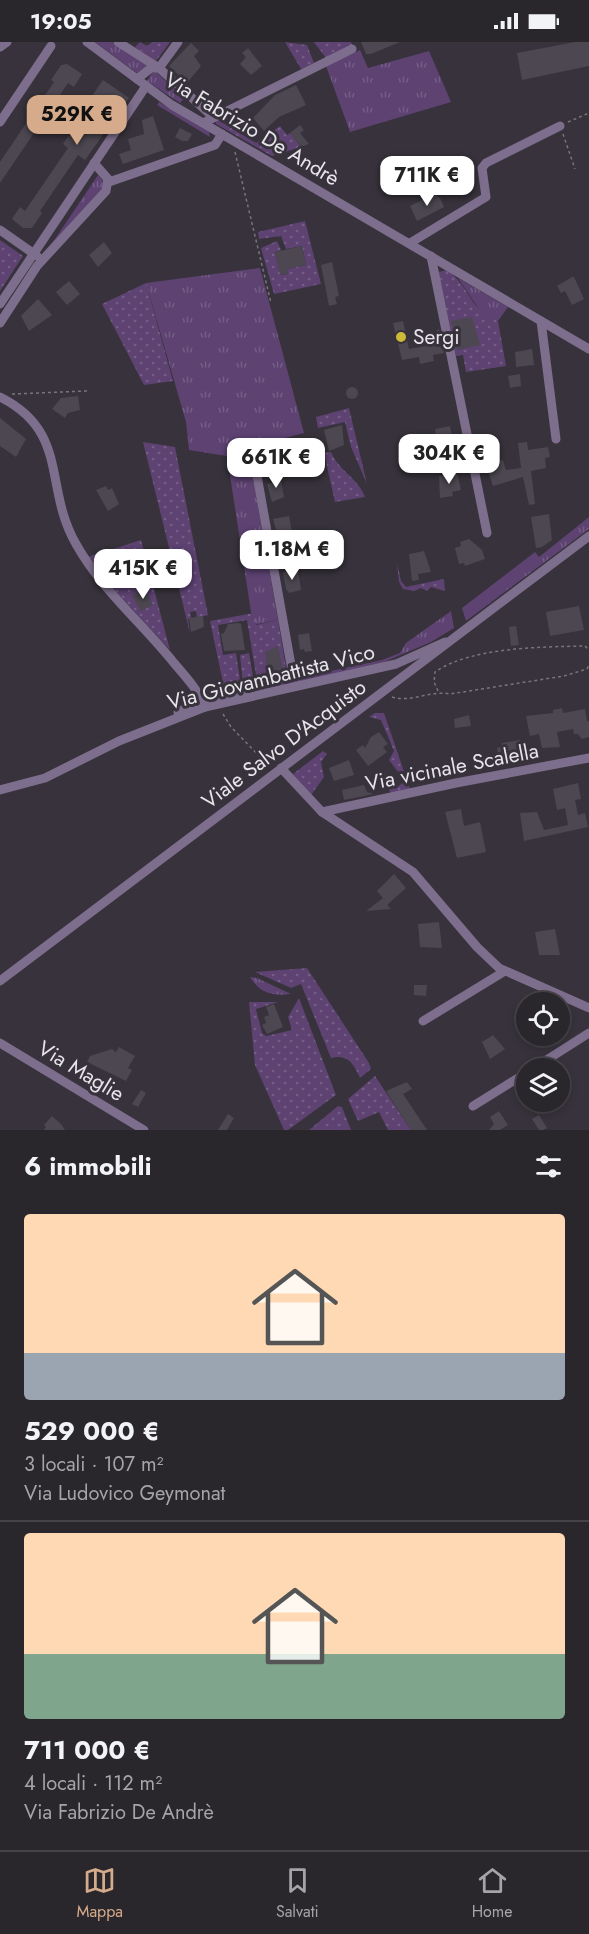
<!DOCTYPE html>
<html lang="it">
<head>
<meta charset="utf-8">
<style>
	body { margin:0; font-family:Jost,sans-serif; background:#312e34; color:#f1f3f6; height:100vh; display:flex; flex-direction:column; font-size:22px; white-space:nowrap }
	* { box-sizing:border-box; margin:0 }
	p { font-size:20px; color:#a5a5a9 }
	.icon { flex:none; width:33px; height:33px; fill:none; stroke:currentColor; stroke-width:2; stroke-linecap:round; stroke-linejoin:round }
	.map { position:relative; height:1088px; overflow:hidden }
	.side { display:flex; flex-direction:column; background:#29262c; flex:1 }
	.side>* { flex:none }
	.tools { position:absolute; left:516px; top:950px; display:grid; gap:12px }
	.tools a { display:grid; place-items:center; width:54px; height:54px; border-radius:50%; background:#29262c; box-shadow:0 3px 9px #0003,0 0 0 2px #454348; font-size:30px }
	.price { position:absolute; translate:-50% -51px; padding:0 14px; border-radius:12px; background:#fff; color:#222; font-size:20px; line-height:39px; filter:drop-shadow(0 2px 3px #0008) }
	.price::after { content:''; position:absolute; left:50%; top:36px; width:18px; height:14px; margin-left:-9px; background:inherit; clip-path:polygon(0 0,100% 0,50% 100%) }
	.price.on { background:#d6ab8b; color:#111 }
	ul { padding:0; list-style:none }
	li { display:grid; align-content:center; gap:12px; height:318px; padding:0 24px }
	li+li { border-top:2px solid #454348 }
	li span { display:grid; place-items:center; height:186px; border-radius:6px; color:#555 }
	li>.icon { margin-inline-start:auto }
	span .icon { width:108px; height:108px; fill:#fffc; stroke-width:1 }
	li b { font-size:26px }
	h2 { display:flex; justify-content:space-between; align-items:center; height:72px; padding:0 24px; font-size:26px }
	.status { display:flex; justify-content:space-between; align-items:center; height:42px; padding:0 30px; background:#29262c; direction:ltr }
	.status svg { height:16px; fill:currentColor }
	.dock { display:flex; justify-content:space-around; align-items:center; height:84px; border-top:2px solid #454348; background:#29262c; font-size:16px; color:#a5a5a9 }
	.dock a { display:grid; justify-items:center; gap:3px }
	.dock .on { color:#d6ab8b }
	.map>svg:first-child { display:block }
	.grass { fill:url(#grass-tufts) }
	.park { fill:url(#park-dots) }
	.building { fill:#4c4750 }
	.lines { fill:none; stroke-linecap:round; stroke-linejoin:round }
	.path { stroke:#79757c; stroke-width:1.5; stroke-dasharray:3 3; stroke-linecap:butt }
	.minor { stroke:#7e6e8d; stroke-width:9 }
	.poi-dot { fill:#ceb837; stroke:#37323b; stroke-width:2 }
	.labels { text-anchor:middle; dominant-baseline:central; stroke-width:6; stroke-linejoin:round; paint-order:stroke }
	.street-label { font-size:21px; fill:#e7e5ea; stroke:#37323b }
	.poi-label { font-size:21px; fill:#e7e5ea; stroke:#37323b; text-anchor:start }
</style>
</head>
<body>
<div class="status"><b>19:05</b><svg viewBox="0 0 49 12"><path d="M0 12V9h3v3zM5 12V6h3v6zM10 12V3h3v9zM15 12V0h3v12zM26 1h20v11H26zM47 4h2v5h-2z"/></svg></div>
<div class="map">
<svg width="589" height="1088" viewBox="0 0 589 1088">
	<defs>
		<pattern id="grass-tufts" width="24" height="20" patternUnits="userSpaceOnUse" patternTransform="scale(1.5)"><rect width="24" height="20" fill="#5d4272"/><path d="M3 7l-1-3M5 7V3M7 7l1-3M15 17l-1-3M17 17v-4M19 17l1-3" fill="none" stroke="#745d86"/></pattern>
		<pattern id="park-dots" width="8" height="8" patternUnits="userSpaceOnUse" patternTransform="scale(1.5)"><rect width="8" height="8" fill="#5d4272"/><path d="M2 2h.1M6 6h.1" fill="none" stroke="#745d86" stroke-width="1.8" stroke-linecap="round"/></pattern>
	</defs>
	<rect width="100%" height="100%" fill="#37323b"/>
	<g class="grass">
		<polygon points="95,0 112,0 148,23 137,31"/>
		<polygon points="360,8 368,26 429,9 451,60 350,90 326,24"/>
		<polygon points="156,30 184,56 180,61 147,39 152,31"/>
		<polygon points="159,60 209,90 210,95 157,63"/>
		<polygon points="98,133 104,140 104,146 51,203"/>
		<polygon points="260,226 304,391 281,397 284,414 249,414 278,578 253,583 227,414 189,408 186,380 146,241"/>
		<polygon points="458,236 508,265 498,279 483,273"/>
		<polygon points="589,475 589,487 466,579 462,566 535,510 539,515"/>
		<polygon points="451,569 454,586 431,600 384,620 211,661 289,638 382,618 400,611 406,601"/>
		<path d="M250 935 257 936 291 952C273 954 260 952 250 935Z"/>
	</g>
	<g class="park">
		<polygon points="140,0 147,4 152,0 170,0 156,19 135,5"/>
		<polygon points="285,0 307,3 314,21 301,27"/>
		<polygon points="314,0 351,0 352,3 326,16"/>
		<polygon points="215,76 256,101 280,84 287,93 290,91 301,105 272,114 216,82"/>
		<polygon points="305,179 321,242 274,252 261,206 277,199 281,208 275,210 281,233 288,232 287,227 306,223 302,204 286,207 281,194 259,197 258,190"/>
		<polygon points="0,198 23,214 0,249"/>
		<path d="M447 228C471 245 467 266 498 279L506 324 466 330 463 313 456 314 438 230Z"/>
		<polygon points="146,241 173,339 144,343 102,262"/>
		<polygon points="349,366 367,442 351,405 345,380 318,386 316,375"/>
		<polygon points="143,400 175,405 208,573 197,576 196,569 190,570 191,576 188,577 190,591"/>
		<path d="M331 410C338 428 358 436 365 455L335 460 324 411Z"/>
		<polygon points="141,498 170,608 100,532 88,515"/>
		<polygon points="397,521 401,539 406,545 444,537 445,549 431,545 427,549 421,546 414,549 403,547 399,540"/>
		<polygon points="254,571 256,583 278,578 287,632 257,639 247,578 218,583 223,613 236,611 241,644 225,650 210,579"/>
		<polygon points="249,611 254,640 243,643 240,613"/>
		<polygon points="375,671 384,671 410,747 391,752 381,731 383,729 395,747 405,739 389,718 394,709 381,678 369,675"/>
		<polygon points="323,709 327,712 321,720 324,735 311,753 293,732"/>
		<path d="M307 926 369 1021 371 1027 360 1036C353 1021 348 1012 331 1016L301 942 291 946 255 930Z"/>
		<polygon points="299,956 336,1053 288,1088 284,1088 255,1023 249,960 278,960 256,967 262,991 266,994 292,988 288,975"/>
		<polygon points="375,1034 411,1088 388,1088 379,1070 358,1079 348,1057"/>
		<polygon points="338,1064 342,1065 351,1088 309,1088"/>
	</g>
	<g class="building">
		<polygon points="361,0 400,0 371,12 366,12"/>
		<polygon points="575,0 589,0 589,24 522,38 517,11"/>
		<polygon points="191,1 199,9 194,14 201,24 187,41 169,24"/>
		<polygon points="248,6 262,24 251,33 240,22 246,15 242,11"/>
		<polygon points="67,22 82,32 74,45 68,41 0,141 0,120 54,40 51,38 61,23"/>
		<polygon points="103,38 129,56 85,118 78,113 40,169 42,171 32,186 23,186 12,177 20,165 25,169 68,106 63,102 90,63 87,61"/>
		<polygon points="296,43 306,63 279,75 264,89 253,76 275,53"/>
		<polygon points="153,74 164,108 123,122 119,112 131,108 128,97 144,92 142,78"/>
		<polygon points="300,83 304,88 300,91 309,102 301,105 290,91"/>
		<polygon points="180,86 192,92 188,99 182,99 175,95"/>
		<polygon points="434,152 440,156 444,165 417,179 410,164"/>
		<polygon points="104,200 112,211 98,225 89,213"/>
		<polygon points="302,204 306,223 287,227 288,232 280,233 275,210"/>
		<polygon points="332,220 339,254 335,255 337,262 329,264 321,223"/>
		<polygon points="572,235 574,235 584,257 572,263 565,249 561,251 557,244"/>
		<polygon points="69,239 80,252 67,263 56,250"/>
		<polygon points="38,257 52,273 29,289 21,274"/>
		<polygon points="472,275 480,303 457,308 451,279"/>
		<polygon points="403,279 409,307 438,302 436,289 439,287 444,311 433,313 434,319 420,322 419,315 402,318 393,281"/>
		<polygon points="532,307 534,323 516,325 515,310"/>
		<polygon points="520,332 521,344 510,346 508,334"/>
		<circle cx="352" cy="351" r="6"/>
		<polygon points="78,354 80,368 68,371 65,376 52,367 61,356"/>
		<polygon points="0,376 26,397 16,415 0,404"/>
		<polygon points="342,383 344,403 329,409 324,388"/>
		<polygon points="450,384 453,400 444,401 445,406 438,407 435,387"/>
		<polygon points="527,400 528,408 548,405 550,415 545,416 546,426 531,429 535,462 529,463 523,435 493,444 486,423 503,418 506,428 521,426 518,401"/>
		<polygon points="457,430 461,448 452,450 453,454 440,456 439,434"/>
		<polygon points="280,433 284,455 272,460 267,442 273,441 271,434"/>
		<polygon points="106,444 108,448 112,446 119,462 108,469 96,448"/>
		<polygon points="549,472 552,498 542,505 536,506 531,475"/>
		<polygon points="289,474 295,505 281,507 273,477"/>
		<polygon points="469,497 482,508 485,517 465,524 464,521 459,522 455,506 461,504 460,500"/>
		<polygon points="424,509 431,530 418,532 419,538 412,539 409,512"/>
		<polygon points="134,514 139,530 135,531 136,534 121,539 118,530 116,531 114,520"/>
		<polygon points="298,527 301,548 289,551 286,547 283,530"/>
		<polygon points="144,545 153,563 141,569 132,554"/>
		<polygon points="579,564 584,588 550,594 546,570"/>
		<polygon points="203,574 204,585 191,590 189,576"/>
		<polygon points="238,581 241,582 245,608 224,609 221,592 224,591 228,582"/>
		<polygon points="516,584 519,603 511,604 509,585"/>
		<polygon points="309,591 312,609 305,610 304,607 300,608 298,593"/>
		<polygon points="278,604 283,628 268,633 265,610"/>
		<polygon points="562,666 563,671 585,667 587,679 589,679 589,695 582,697 578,692 574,692 573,687 557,690 560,705 542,706 539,692 530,694 526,674 553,671 553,668"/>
		<polygon points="469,673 471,684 455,686 454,677"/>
		<polygon points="379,690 388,702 383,705 387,710 368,724 356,708 363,703 365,706 371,695"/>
		<polygon points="520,698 522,709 518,710 518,713 499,718 497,706 501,705 502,701"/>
		<polygon points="349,718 354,733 334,739 329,726"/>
		<polygon points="578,741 581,757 575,758 578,773 585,771 588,785 524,799 520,771 537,770 544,788 568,783 565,766 557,768 553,747"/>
		<polygon points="364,743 367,750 374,752 344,758 342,748"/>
		<polygon points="461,767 464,784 480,780 486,810 457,816 445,770"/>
		<polygon points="394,832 406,846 387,863 391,867 366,869 383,856 377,849"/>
		<polygon points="439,880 442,906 420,905 418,882"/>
		<polygon points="555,887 560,913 539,913 535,890"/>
		<polygon points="414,943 427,943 426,954 414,953"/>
		<polygon points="274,962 283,985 267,992 262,983 266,981 264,975 269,973 266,965"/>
		<polygon points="493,993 505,1007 490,1017 482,1000"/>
		<polygon points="119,1005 135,1014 128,1026 132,1028 126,1039 87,1020 90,1014 112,1007 116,1010"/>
		<polygon points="407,1040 412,1047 403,1052 427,1088 411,1088 386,1049"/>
		<polygon points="141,1048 146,1051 138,1065 132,1062"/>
		<polygon points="499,1069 508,1083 500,1088 489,1088 494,1082 490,1075"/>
		<polygon points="228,1072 234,1076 227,1088 218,1088"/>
		<polygon points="539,1073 547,1086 543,1088 539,1088 532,1077"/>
		<polygon points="52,1074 61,1082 65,1088 44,1088 46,1085 44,1083"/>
	</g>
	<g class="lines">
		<g class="path">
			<polyline points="568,80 589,71"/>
			<polyline points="563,92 575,127"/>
			<polyline points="235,110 271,261"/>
			<polyline points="12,352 87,349"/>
			<path d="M438 649 434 640 435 630C471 605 541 605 585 604L589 608"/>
			<path d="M392 655C412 661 430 648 450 652L564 634 587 627 589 623"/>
			<polyline points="223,672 231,685 269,724"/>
		</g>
		<g class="minor">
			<polyline points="87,0 172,63 589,307"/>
			<polyline points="118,0 159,26 213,75"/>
			<polyline points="0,5 7,0"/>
			<polyline points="137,37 151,26 159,26 178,0"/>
			<polyline points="0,80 51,4"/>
			<polyline points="203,81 352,7"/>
			<polyline points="109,140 215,103 222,92"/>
			<polyline points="0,188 37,214"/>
			<polyline points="410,201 486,155 482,126 486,121 560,84"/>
			<polyline points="431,214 487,491"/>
			<polyline points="0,262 146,44"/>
			<polyline points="541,279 556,397"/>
			<polyline points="0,281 37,224 106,149 108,137 94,121"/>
			<path d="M0 355C70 390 43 445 76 502 101 547 142 581 174 621 185 634 199 649 205 665"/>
			<polyline points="178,670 203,658 293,634 254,417"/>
			<polyline points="281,726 322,770 413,830 477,905 499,926 589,966"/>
			<polyline points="0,748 45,736 119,699 205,665 396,622 445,600"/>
			<polyline points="322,770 456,741 589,716"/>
			<polyline points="0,939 589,494"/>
			<polyline points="423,979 505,929"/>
			<polyline points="0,1001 144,1088"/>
			<polyline points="534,1026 589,991"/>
			<polyline points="473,1064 526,1031"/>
		</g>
	</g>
	<circle class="poi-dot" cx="401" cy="295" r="6"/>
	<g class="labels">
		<g class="street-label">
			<text transform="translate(252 87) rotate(31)">Via Fabrizio De Andrè</text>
			<text transform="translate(271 635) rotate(-14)">Via Giovambattista Vico</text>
			<text transform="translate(284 702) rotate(-37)">Viale Salvo D'Acquisto</text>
			<text transform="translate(452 725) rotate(-11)">Via vicinale Scalella</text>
			<text transform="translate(81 1029) rotate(31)">Via Maglie</text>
		</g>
		<g class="poi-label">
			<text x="413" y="295">Sergi</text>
		</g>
	</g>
</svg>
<div class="tools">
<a><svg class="icon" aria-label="locate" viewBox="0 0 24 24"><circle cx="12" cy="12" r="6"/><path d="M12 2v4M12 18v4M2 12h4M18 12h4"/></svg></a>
<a><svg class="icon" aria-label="layers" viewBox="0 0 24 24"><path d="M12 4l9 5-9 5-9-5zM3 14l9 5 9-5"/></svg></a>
</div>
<b class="price on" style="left:77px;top:104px">529K €</b>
<b class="price" style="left:427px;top:165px">711K €</b>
<b class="price" style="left:449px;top:443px">304K €</b>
<b class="price" style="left:276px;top:447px">661K €</b>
<b class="price" style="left:292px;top:539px">1.18M €</b>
<b class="price" style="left:143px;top:558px">415K €</b>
</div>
<section class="side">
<h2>6 immobili<svg class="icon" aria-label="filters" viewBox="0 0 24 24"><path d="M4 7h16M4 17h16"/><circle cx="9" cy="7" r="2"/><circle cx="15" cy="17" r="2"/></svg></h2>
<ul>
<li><span style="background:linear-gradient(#ffd9b3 75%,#9aa5b1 0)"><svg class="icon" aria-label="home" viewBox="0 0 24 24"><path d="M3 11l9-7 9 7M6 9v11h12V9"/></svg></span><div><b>529 000 €</b><p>3 locali · 107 m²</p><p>Via Ludovico Geymonat</p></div></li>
<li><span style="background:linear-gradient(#ffd9b3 65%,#7fa58c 0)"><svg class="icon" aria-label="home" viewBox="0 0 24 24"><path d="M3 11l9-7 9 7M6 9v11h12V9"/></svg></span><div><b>711 000 €</b><p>4 locali · 112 m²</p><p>Via Fabrizio De Andrè</p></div></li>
</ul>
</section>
<nav class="dock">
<a class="on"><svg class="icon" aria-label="map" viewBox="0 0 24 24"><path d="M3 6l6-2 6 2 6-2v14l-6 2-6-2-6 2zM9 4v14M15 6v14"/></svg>Mappa</a>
<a><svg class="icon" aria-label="saved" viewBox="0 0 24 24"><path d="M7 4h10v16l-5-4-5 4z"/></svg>Salvati</a>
<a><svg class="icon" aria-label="home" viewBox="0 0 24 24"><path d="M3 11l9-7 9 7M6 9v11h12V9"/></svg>Home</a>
</nav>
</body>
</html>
